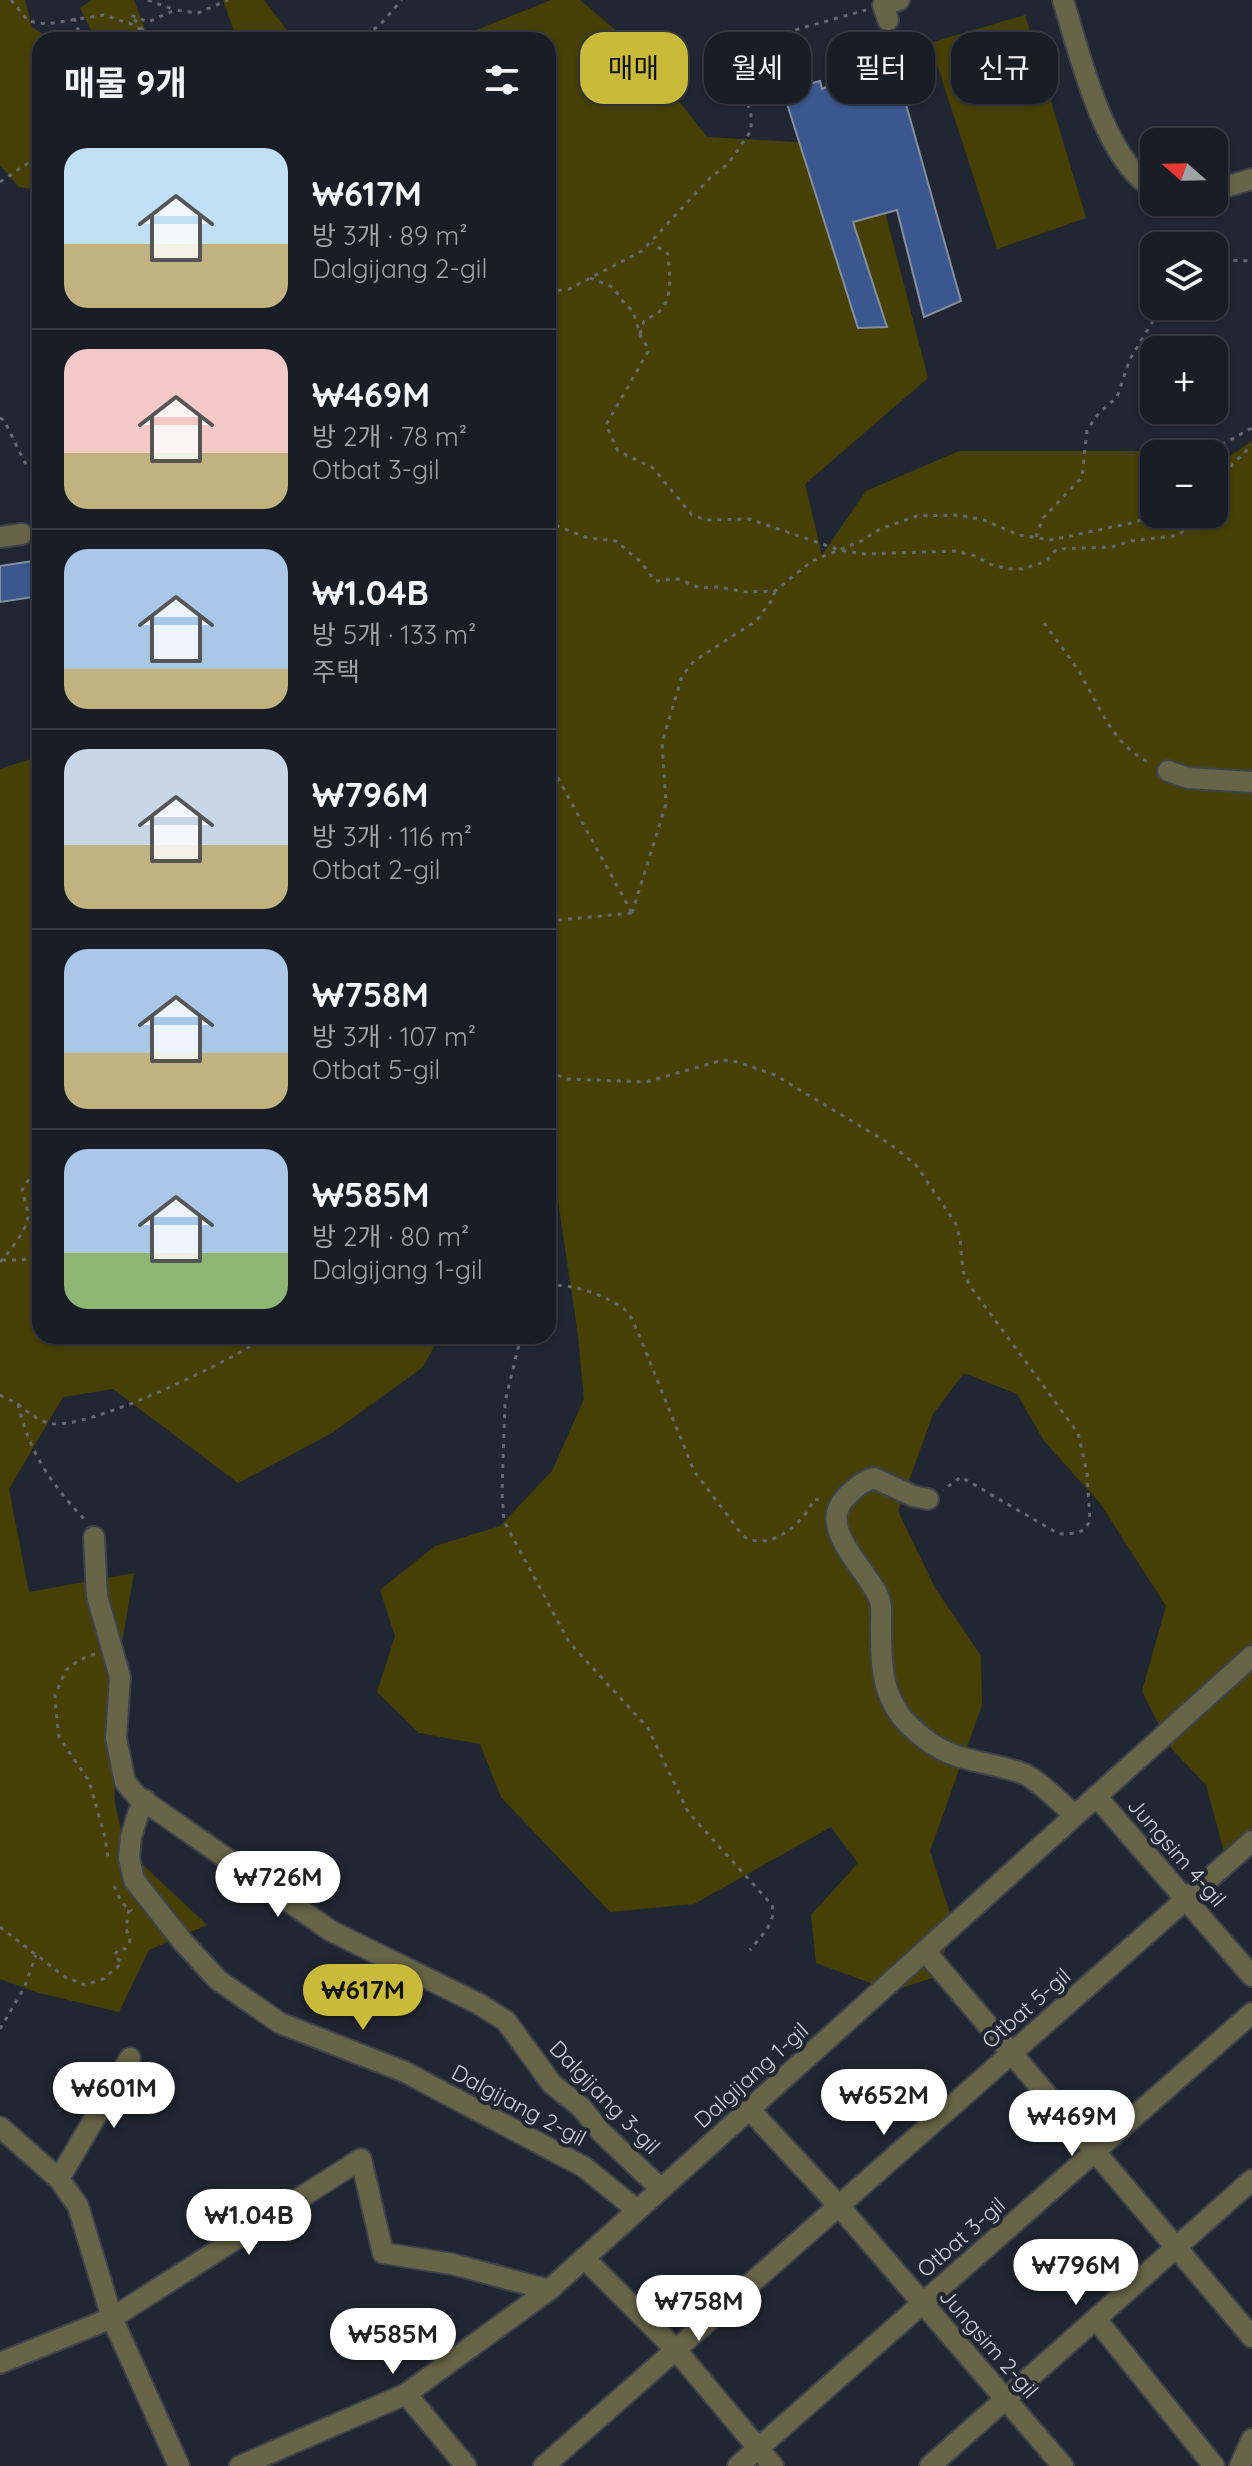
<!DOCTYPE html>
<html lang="ko">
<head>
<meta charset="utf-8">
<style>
	body { margin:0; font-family:Quicksand,"Noto Sans KR",sans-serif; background:#262a32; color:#f1f3f6; height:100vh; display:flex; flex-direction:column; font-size:30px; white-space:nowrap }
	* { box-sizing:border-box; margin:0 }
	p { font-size:26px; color:#9fa2a7 }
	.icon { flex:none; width:44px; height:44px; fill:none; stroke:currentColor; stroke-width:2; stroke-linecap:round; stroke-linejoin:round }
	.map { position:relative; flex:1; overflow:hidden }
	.details { position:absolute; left:32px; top:32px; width:524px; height:1312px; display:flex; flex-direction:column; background:#191d26; border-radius:24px; box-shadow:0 2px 6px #0004,0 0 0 2px #373b43 }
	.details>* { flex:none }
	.banner { position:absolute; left:580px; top:32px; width:552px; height:72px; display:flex; gap:16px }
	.needle { width:52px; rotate:290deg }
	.buttons { position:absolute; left:1140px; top:128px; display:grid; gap:16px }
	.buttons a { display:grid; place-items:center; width:88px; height:88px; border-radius:16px; background:#191d26; box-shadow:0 2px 6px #0004,0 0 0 2px #373b43; font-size:40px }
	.price { position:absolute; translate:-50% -68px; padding:0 18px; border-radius:28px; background:#fff; color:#222; font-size:26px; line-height:52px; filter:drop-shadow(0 2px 4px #0008) }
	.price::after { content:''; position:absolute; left:50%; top:48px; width:24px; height:18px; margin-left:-12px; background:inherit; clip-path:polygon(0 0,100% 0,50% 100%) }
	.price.selected { background:#caba39; color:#111 }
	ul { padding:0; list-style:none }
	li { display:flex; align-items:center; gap:24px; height:200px; padding:0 32px }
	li+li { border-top:2px solid #373b43 }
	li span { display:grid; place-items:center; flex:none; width:224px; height:160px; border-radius:24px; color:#555 }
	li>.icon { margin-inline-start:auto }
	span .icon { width:96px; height:96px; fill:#fffc; stroke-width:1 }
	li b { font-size:34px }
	h2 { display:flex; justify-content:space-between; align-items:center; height:96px; padding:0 32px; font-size:34px }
	.pill { padding:0 28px; border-radius:24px; background:#191d26; box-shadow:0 2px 6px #0004,0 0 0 2px #373b43; font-size:28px; line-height:72px }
	.pill.selected { background:#caba39; color:#111 }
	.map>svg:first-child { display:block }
	.green { fill:#474004 }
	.building { fill:#3b578f; stroke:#868e9b; stroke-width:2 }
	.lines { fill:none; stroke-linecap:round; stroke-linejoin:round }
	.minor-casing { stroke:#3d424d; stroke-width:24 }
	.path { stroke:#646972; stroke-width:3; stroke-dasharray:4 6; stroke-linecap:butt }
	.minor { stroke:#676447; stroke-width:20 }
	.labels { text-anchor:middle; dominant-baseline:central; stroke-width:8; stroke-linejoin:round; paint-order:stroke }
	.street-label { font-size:22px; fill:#cdd1d8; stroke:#212732 }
</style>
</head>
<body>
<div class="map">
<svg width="1252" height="2466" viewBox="0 0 1252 2466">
	<rect width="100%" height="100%" fill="#212732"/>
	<g class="green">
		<polygon points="0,0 25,0 32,27 51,40 40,40 40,190 19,187 0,165"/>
		<polygon points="92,0 134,0 146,32 153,40 96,40 80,8"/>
		<polygon points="223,0 264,0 294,40 235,40 236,37"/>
		<polygon points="551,0 580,0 638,49 707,137 868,146 928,378 805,484 822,555 866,491 959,451 1134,451 1178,454 1154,454 1154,514 1214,514 1214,457 1227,458 1252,441 1252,1841 1227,1863 1206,1785 1170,1747 1142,1691 1166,1606 1100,1503 1044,1441 1017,1394 964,1373 933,1414 898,1511 935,1588 981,1656 982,1705 930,1851 954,1926 935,1977 892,1991 816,1963 811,1915 858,1863 831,1827 694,1904 610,1912 501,1797 480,1744 419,1733 377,1692 395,1636 380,1590 435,1546 500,1526 552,1471 584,1399 578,1336 548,1133 548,40 452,40"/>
		<polygon points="1025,15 1086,218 997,249 930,43"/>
		<polygon points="40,756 40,1336 440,1336 423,1367 332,1433 238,1483 113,1389 63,1397 9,1489 29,1592 134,1573 111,1706 115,1804 125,1848 207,1925 149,1950 119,2012 39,1993 0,1979 0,769"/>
	</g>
	<g class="building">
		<polygon points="892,54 961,301 924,317 897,210 853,222 887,327 858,328 783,91 820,81 822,89"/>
		<polygon points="40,560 40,596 0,602 0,566"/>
	</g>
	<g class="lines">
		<g class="minor-casing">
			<g id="minor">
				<path d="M1063 0C1079 51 1104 162 1154 188"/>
				<polyline points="888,20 883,5 899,0"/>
				<polyline points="1214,190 1252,179"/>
				<polyline points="0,537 22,534"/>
				<polyline points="1168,771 1188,778 1252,782"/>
				<path d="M928 1499 913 1496 874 1478C861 1482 855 1488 845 1498 815 1530 873 1574 880 1601 882 1608 881 1618 881 1625 881 1664 881 1699 911 1727 951 1765 975 1757 1022 1773 1038 1779 1061 1804 1075 1815"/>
				<polyline points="94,1537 97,1596 120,1677 116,1738 125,1782 137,1796 331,1931 479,2004 506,2021 552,2084 581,2107 601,2132 661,2189"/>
				<polyline points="1096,1796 1252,1976"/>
				<polyline points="145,1800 138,1814 131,1837 129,1858 134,1880 183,1942 218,1980 280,2023 405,2072 584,2167 637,2210"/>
				<polyline points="925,1951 1252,2337"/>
				<polyline points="749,2109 839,2206 1063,2466"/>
				<polyline points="0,2127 59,2179 78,2206 112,2318 179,2466"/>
				<polyline points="59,2179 130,2058"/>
				<polyline points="584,2258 676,2350 773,2466"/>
				<polyline points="1096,2319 1214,2466"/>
				<polyline points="0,2363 112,2318 361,2159 383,2253 452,2264 549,2290"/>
				<polyline points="406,2394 466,2466"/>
				<polyline points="240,2466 406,2394 549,2290 1252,1656"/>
				<polyline points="544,2466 1252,1841"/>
				<polyline points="738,2466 1252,2013"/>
				<polyline points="930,2466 1252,2180"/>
				<polyline points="1240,2466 1252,2439"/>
			</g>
		</g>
		<g class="path">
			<polyline points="11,0 28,21 46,24 104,15 131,24 160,40"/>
			<polyline points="148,0 175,10"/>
			<polyline points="74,18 82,40"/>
			<polyline points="143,30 131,15 148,22 175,10 198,13 228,0"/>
			<polyline points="357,40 363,34 378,27 402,0"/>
			<polyline points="0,182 40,155"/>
			<polyline points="1214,264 1227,260 1252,261"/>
			<polyline points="590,278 613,287 624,303 633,311 640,335 649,350 606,425 618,451 653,468 692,515 706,520 749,519 840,550 865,554 955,551 975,556 990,564 1008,569 1022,569 1045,562 1057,549 1112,547 1131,541 1173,536 1195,526 1205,514"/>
			<polyline points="548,292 569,289 642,251 710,178 728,164 751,131 751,115 741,84 738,52 745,44 866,10"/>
			<path d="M640 334 644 321C649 317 656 315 660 311 674 296 669 272 668 254L652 243"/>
			<polyline points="0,418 4,420 25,463 40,457"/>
			<polyline points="1204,454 1252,428"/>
			<polyline points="1214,491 1226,479 1232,465 1252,445"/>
			<polyline points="548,519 557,526 588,538 616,541 641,562 655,581 678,579 700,588 718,587 747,592 775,591 812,561 861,541 880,529 917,516 960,515 984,520 1019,535 1051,540 1136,522 1156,514"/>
			<polyline points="1036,537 1043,518 1082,477 1087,430 1099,413 1117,397 1130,359 1162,306"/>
			<path d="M1044 623C1056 640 1070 657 1081 675 1101 709 1113 745 1150 763"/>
			<polyline points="548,760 632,913"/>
			<polyline points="632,913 666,804 662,743 682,676 694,661 756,621 772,600 775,591"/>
			<polyline points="548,921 632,913"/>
			<polyline points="548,1072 568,1079 646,1082 723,1060 738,1062 775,1075 890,1144 916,1165 956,1224 960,1239 963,1271 970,1286 1078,1433 1087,1473 1090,1521 1085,1529 1077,1533 1059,1534 961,1477 943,1490"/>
			<polyline points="2,1260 23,1260 31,1257 37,1226 40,1226"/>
			<path d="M0 1262C8 1254 28 1228 28 1217 28 1208 24 1199 22 1190L40 1162"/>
			<path d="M548 1286C566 1281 616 1298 628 1313 632 1318 634 1325 637 1330L694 1471 743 1536C770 1553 804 1523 814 1499L820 1500"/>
			<path d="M521 1336 505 1402 502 1493 504 1521 569 1642 648 1728 688 1812 772 1905C777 1922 760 1937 750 1950"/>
			<path d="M0 1395 18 1404C29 1452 51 1484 85 1520"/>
			<path d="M18 1404C27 1412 37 1420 49 1423 84 1433 235 1359 267 1336"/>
			<polyline points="95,1654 79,1660 66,1670 55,1695 56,1712 59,1737 89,1781 105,1837 108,1859"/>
			<polyline points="114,1886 122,1903 132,1911"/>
			<polyline points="0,1927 65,1977 85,1985 103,1979 122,1963 114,1955 119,1949 125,1949 130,1941 126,1928 129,1909"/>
			<polyline points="0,2029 24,1988 36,1955"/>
		</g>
		<use href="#minor" class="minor"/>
	</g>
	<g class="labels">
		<g class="street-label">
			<text transform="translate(1177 1852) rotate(49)">Jungsim 4-gil</text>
			<text transform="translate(1026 2008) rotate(-41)">Otbat 5-gil</text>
			<text transform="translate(751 2075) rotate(-42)">Dalgijang 1-gil</text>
			<text transform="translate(605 2097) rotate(46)">Dalgijang 3-gil</text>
			<text transform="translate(519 2105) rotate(28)">Dalgijang 2-gil</text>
			<text transform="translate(961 2237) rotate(-41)">Otbat 3-gil</text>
			<text transform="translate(989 2343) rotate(49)">Jungsim 2-gil</text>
		</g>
	</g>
</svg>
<div class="buttons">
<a><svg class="needle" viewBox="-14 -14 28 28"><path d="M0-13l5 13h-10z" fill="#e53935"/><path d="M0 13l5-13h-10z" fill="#9fa2a7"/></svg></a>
<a><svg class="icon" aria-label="layers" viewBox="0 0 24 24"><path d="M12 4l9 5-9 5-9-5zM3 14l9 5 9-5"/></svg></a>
<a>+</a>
<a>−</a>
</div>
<b class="price" style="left:278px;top:1919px">₩726M</b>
<b class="price selected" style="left:363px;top:2032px">₩617M</b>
<b class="price" style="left:114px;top:2130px">₩601M</b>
<b class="price" style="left:884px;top:2137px">₩652M</b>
<b class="price" style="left:1072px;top:2158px">₩469M</b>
<b class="price" style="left:249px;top:2257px">₩1.04B</b>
<b class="price" style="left:1076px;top:2307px">₩796M</b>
<b class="price" style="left:699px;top:2343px">₩758M</b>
<b class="price" style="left:393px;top:2376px">₩585M</b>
<div class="banner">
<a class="pill selected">매매</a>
<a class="pill">월세</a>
<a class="pill">필터</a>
<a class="pill">신규</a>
</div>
<section class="details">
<h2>매물 9개<svg class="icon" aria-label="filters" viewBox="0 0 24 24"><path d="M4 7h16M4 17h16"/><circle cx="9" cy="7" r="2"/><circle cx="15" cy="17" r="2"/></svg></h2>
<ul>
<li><span style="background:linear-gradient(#bfe0f5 60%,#c2b280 0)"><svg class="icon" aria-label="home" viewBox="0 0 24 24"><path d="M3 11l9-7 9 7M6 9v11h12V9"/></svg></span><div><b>₩617M</b><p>방 3개 · 89 m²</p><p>Dalgijang 2-gil</p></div></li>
<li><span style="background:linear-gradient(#f6c9c9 65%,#c2b280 0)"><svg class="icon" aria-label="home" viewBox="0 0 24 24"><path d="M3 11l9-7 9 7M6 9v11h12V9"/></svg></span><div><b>₩469M</b><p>방 2개 · 78 m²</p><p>Otbat 3-gil</p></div></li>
<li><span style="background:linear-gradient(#a9c7e8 75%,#c2b280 0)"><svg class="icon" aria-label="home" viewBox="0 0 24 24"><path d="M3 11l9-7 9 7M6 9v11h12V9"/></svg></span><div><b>₩1.04B</b><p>방 5개 · 133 m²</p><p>주택</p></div></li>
<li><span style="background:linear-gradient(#c9d6e8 60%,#c2b280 0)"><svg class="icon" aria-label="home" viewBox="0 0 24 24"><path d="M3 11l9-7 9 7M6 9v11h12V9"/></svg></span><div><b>₩796M</b><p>방 3개 · 116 m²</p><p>Otbat 2-gil</p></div></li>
<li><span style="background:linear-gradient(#a9c7e8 65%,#c2b280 0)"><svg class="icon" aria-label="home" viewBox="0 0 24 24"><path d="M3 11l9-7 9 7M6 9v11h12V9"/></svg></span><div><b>₩758M</b><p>방 3개 · 107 m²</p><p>Otbat 5-gil</p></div></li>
<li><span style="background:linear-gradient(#a9c7e8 65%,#8fb573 0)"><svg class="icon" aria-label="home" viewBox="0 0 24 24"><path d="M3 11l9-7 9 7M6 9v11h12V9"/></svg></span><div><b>₩585M</b><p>방 2개 · 80 m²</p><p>Dalgijang 1-gil</p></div></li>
</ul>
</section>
</div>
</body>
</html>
